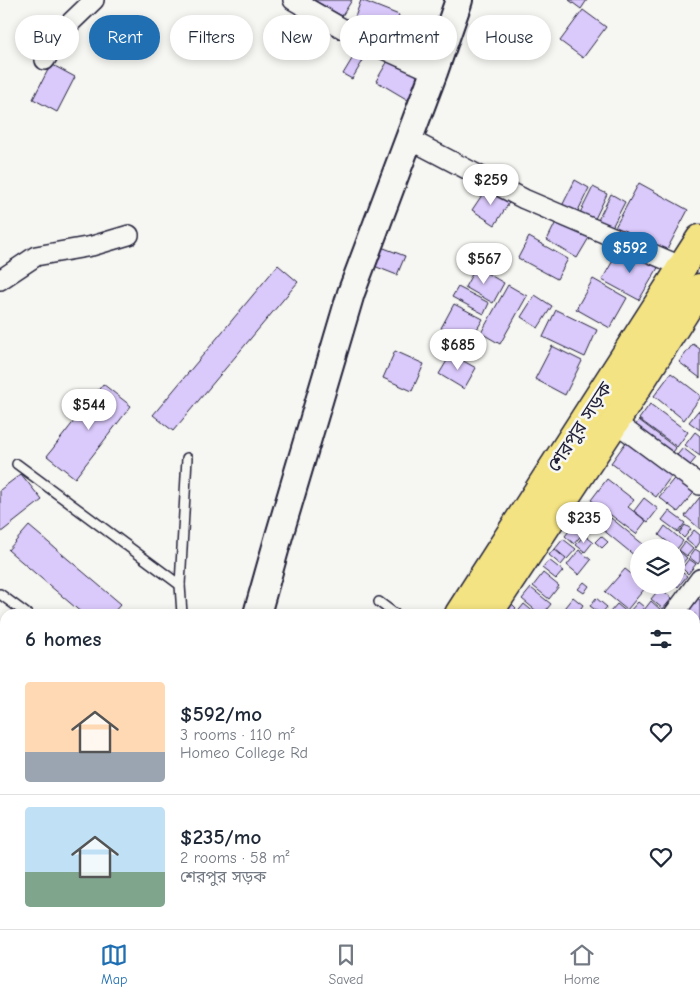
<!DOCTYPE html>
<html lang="en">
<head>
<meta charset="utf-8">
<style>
	body { margin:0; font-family:"Comic Neue","Noto Sans Bengali",sans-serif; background:#f2f2f3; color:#1f2937; height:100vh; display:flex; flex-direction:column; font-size:19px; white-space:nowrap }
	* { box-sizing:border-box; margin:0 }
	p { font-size:16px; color:#747a83 }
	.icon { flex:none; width:28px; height:28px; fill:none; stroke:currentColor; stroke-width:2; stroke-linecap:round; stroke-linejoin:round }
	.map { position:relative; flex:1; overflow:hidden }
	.sheet { position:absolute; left:0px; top:609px; width:700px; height:321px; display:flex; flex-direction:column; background:#fff; border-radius:15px 15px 0 0; box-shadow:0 2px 8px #0003 }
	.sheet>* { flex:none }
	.hud { position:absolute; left:15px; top:15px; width:670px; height:45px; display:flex; gap:10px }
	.fabs { position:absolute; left:630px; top:539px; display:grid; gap:10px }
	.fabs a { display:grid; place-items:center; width:55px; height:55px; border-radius:50%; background:#fff; box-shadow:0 2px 8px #0003; font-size:25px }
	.price { position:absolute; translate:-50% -42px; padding:0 11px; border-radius:18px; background:#fff; color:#222; font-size:16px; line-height:32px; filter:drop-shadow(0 1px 2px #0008) }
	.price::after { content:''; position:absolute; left:50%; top:30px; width:15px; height:11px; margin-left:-8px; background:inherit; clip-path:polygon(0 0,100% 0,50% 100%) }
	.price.active { background:#1f6fb2; color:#fff }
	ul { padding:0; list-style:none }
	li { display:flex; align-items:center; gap:15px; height:125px; padding:0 25px }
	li+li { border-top:1px solid #e0e1e3 }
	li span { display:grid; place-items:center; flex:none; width:140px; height:100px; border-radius:5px; color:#555 }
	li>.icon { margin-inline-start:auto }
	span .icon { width:60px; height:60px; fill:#fffc; stroke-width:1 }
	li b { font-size:21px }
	h2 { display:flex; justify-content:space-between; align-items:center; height:60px; padding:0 25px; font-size:21px }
	.pill { padding:0 18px; border-radius:22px; background:#fff; box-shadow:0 2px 8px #0003; font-size:18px; line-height:45px }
	.pill.active { background:#1f6fb2; color:#fff }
	.menu { display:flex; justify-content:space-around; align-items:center; height:70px; border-top:1px solid #e0e1e3; background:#fff; font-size:14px; color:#747a83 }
	.menu a { display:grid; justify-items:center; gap:2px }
	.menu .active { color:#1f6fb2 }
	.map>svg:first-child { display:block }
	.building { fill:#dac9fb; stroke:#22223b }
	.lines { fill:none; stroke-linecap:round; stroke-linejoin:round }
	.lane-casing { stroke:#22223b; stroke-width:12 }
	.street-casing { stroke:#22223b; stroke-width:22 }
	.secondary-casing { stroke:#22223b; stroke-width:30 }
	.highway-casing { stroke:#22223b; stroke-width:31 }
	.lane { stroke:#f6f6f2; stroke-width:9 }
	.street { stroke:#f6f6f2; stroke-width:19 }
	.secondary { stroke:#f6f6f2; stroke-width:26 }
	.highway { stroke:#f4e382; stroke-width:28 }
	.labels { text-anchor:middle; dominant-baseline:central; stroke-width:5; stroke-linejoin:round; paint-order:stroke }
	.street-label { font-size:19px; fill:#22223b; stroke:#f6f6f2 }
</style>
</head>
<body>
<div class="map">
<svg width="700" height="929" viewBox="0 0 700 929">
	<rect width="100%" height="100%" fill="#f6f6f2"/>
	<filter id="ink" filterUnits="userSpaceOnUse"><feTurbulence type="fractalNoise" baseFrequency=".02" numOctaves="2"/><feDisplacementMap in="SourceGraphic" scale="10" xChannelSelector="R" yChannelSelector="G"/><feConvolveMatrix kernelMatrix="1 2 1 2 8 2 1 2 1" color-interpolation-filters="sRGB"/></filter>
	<g filter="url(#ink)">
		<g class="building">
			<polygon points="314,0 352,0 342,16"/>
			<polygon points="361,0 399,15 390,38 353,23"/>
			<polygon points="569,0 587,0 581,9"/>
			<polygon points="583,10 606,27 583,58 560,41"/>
			<polygon points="355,54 364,59 352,79 343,74"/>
			<polygon points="389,59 421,78 408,100 376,81"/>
			<polygon points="51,64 75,77 57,112 33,99"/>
			<polygon points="575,180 589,188 574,219 559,212"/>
			<polygon points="639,183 688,210 664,255 613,231"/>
			<polygon points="488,186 510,201 495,225 472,210"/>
			<polygon points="593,187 607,194 592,225 577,219"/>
			<polygon points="611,194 625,202 609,233 595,226"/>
			<polygon points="556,222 590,236 577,258 547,240"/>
			<polygon points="529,237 568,259 557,279 518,258"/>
			<polygon points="376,245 405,256 397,275 369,264"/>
			<polygon points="620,248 659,266 639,300 602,280"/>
			<polygon points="278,265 298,282 173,431 153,415"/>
			<polygon points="476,267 504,283 493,303 465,287"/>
			<polygon points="593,279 627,298 610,328 576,309"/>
			<polygon points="508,285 527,296 500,344 481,333"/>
			<polygon points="458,287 489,303 484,314 452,297"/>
			<polygon points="535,295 552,306 538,328 521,317"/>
			<polygon points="454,304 483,319 469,343 441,328"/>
			<polygon points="556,310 597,330 585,357 543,337"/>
			<polygon points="693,344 700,349 700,378 679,362"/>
			<polygon points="552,346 582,361 565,395 535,379"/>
			<polygon points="395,351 424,364 412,391 383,378"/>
			<polygon points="451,354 476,368 464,389 439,374"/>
			<polygon points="671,373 700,395 700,398 684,420 654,396"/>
			<polygon points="103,384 131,406 75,478 47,456"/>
			<polygon points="650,404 688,432 677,447 639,419"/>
			<polygon points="698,411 700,412 700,430 689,422"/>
			<polygon points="639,420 676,448 669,458 632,431"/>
			<polygon points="695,432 700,436 700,456 685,445"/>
			<polygon points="629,438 675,471 656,497 611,463"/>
			<polygon points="683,448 696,458 686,470 673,460"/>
			<polygon points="21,474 42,500 0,533 0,490"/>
			<polygon points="677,475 696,490 678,512 659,497"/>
			<polygon points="607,479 634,500 628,507 646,521 636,534 591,500"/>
			<polygon points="700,497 700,529 685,516"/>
			<polygon points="644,498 658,509 648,522 634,511"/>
			<polygon points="591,504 606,516 600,523 585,511"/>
			<polygon points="669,511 685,523 678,532 662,520"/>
			<polygon points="584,514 594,522 588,529 579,521"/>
			<polygon points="611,518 644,545 642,548 639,548 639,551 635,556 602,529"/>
			<polygon points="574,525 583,533 574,544 565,536"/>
			<polygon points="685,525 691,529 684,538 679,533"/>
			<polygon points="29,526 121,604 112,614 83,614 8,550"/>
			<polygon points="665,526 683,541 677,549 676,548 675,548 659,535"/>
			<polygon points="694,530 700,535 700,542 696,548 686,540"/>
			<polygon points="584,535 593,542 585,552 576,545"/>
			<polygon points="601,536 608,542 602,548 595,542"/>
			<polygon points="563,539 576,549 567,559 555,549"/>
			<polygon points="685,542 693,549 687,556 679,550"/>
			<polygon points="554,549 566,559 561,565 549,555"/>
			<polygon points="695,549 700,552 700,561 698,564 689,557"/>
			<polygon points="579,550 591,560 579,575 567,565"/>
			<polygon points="679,551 687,558 680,566 676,562 676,555"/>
			<polygon points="689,559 696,564 688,574 682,568"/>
			<polygon points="549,560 563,571 556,579 542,568"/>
			<polygon points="676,568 687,576 678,587 676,585"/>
			<polygon points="625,569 639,580 639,585 644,585 646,587 627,610 605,592"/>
			<polygon points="543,573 559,586 549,599 533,586"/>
			<polygon points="584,582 589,586 584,593 578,589"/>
			<polygon points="531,588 551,604 543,614 540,614 522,599"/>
			<polygon points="660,588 672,598 663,609 651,599"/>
			<polygon points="695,596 700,600 700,625 695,621 695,614 686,614 683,611"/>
			<polygon points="573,597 583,605 577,614 574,614 565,607"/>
			<polygon points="596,598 607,607 601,614 590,606"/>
			<polygon points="651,601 661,610 657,614 641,614"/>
			<polygon points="638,602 644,607 639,614 632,614 629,612"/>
			<polygon points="511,603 516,608 511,614 502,614"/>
			<polygon points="524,604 536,614 516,614"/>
			<polygon points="617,604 629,614 613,614 610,612"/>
			<polygon points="695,625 700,629 700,632 695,638"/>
			<polygon points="0,676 5,679 5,717 0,714"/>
			<polygon points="699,693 700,694 700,714 695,710 695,698"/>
			<polygon points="695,723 700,727 700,741 695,737"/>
			<polygon points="695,740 700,744 700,756 697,760 695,759"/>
			<polygon points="695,808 700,812 700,837 695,833"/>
			<polygon points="695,836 700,840 700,844 695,851"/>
			<polygon points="698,856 700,858 700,874 695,869 695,859"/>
			<polygon points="325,925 335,925 342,929 323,929"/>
			<polygon points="344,925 379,925 377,929 351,929"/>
			<polygon points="388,925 408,925 409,926 408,929 386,929"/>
			<polygon points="413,925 433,925 431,929 420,929"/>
			<polygon points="447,925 468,925 466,929 455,929"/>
			<polygon points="474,925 500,925 503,927 502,929 477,929 473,926"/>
			<polygon points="513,925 536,925 533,929 518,929"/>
			<polygon points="593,925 614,925 615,926 613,929 589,929"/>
			<polygon points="659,925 684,925 687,928 686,929 664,929"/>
		</g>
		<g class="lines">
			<g class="lane-casing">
				<g id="lane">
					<polyline points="17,464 180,585"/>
					<polyline points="0,594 27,614"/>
					<polyline points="379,602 395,614"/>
					<polyline points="182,614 180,585 187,458"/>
				</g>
			</g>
			<g class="street-casing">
				<g id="street">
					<polyline points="293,0 359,38 434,72"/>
					<polyline points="45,60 66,27 94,0"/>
					<polyline points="409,139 524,199 683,267"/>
					<polyline points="0,280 36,256 92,246 129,235"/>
					<polyline points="615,422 700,485"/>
					<polyline points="674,614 700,579"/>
					<polyline points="0,717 5,720"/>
					<polyline points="695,797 700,790"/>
					<polyline points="695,924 700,928"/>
					<polyline points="200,925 206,929"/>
				</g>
			</g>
			<g class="secondary-casing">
				<g id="secondary">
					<polyline points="257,614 279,536 351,293 434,72 459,0"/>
					<polyline points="224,925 224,929"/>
				</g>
			</g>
			<g class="highway-casing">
				<g id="highway">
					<polyline points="459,614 700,239"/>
					<polyline points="488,614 615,422 700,288"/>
					<polyline points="276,929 278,925"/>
					<polyline points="307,929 309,925"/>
				</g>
			</g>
			<use href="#lane" class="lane"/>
			<use href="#street" class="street"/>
			<use href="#secondary" class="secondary"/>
			<use href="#highway" class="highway"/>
		</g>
	</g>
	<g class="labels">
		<g class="street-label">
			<text transform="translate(580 427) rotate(-57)">শেরপুর সড়ক</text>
		</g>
	</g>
</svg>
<div class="fabs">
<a><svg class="icon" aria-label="layers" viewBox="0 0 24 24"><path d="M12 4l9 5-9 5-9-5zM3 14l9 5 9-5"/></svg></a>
</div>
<b class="price" style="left:491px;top:206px">$259</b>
<b class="price active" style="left:630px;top:274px">$592</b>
<b class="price" style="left:484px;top:285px">$567</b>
<b class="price" style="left:458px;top:371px">$685</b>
<b class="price" style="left:89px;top:431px">$544</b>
<b class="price" style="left:584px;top:544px">$235</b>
<div class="hud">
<a class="pill">Buy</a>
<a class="pill active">Rent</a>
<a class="pill">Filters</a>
<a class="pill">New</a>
<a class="pill">Apartment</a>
<a class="pill">House</a>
</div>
<section class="sheet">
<h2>6 homes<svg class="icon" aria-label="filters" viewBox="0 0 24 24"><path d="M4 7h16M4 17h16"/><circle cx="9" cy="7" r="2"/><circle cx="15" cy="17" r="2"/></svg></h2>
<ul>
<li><span style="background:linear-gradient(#ffd9b3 70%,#9aa5b1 0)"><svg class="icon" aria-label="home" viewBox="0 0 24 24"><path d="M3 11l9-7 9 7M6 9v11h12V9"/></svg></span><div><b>$592/mo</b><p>3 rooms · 110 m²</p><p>Homeo College Rd</p></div><svg class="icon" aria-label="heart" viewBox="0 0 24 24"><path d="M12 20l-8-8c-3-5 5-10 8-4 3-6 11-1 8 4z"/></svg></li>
<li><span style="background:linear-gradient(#bfe0f5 65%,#7fa58c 0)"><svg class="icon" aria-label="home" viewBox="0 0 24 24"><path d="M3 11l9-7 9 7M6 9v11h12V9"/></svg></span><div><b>$235/mo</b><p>2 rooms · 58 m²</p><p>শেরপুর সড়ক</p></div><svg class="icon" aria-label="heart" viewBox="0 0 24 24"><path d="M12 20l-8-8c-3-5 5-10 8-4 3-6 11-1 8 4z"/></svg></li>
</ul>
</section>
</div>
<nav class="menu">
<a class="active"><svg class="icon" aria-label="map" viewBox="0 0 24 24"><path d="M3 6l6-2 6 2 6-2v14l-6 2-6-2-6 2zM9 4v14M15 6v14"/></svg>Map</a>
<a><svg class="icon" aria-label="saved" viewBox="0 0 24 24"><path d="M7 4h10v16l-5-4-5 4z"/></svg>Saved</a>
<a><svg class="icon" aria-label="home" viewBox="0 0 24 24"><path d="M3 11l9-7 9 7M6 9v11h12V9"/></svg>Home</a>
</nav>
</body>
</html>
